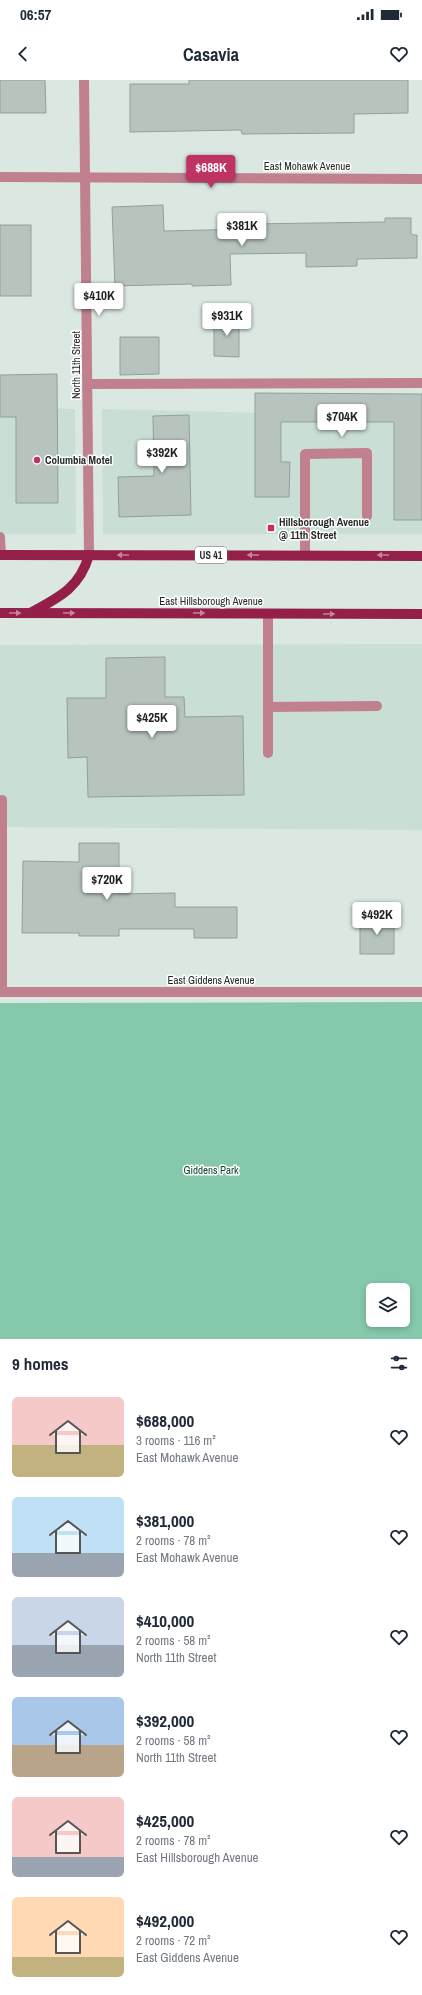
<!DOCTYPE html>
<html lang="en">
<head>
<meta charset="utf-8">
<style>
	body { margin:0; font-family:"Archivo Narrow",sans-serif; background:#f6f6f7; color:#1f2937; height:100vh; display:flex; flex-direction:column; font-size:15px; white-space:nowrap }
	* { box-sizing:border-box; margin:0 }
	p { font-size:13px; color:#747a83 }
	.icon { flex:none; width:22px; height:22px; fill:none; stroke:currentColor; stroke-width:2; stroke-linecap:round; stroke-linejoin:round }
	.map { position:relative; height:1259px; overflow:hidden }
	.drawer { display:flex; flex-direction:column; background:#fff; flex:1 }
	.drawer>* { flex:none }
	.tools { position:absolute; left:366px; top:1203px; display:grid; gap:8px }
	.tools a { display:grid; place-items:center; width:44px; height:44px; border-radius:6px; background:#fff; box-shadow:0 2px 6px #0003; font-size:20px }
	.price { position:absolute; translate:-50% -34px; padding:0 9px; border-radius:4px; background:#fff; color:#222; font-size:13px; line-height:26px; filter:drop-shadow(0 1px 2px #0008) }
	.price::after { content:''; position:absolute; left:50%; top:24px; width:12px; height:9px; margin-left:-6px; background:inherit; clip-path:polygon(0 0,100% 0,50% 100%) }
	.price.current { background:#bf3263; color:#fff }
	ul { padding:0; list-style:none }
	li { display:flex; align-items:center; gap:12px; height:100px; padding:0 12px }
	li span { display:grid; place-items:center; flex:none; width:112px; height:80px; border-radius:6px; color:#555 }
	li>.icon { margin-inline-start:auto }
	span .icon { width:48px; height:48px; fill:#fffc; stroke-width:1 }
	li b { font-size:17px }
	h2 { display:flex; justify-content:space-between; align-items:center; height:48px; padding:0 12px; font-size:17px }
	.status { display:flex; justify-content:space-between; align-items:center; height:28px; padding:0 20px; background:#fff; direction:ltr }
	.status svg { height:11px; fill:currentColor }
	header { display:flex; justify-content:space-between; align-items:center; height:52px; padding:0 12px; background:#fff; font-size:18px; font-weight:800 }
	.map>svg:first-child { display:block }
	.built { fill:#c9ded5 }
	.green { fill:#85c8ac; fill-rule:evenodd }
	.building { fill:#b7c4be; stroke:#939f99 }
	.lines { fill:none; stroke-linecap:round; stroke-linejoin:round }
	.minor { stroke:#c0808e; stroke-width:10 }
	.major { stroke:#941f49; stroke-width:10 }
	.oneway { fill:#c4849b }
	.poi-dot { fill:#bf3263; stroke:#fff; stroke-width:1.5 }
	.labels { text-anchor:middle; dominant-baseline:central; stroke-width:3; stroke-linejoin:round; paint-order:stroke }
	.shield { fill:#fff; stroke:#666967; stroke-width:1 }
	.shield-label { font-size:10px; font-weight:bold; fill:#242926 }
	.street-label { font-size:11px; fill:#242926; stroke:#fff }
	.poi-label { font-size:11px; font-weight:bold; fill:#242926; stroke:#fff; text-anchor:start }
	.park-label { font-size:11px; fill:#144534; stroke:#fff }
</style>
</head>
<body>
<div class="status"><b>06:57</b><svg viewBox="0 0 49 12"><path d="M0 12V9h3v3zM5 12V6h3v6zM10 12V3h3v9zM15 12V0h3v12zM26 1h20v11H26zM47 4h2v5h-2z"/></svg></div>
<header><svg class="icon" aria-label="back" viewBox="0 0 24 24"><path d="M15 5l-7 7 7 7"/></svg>Casavia<svg class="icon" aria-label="heart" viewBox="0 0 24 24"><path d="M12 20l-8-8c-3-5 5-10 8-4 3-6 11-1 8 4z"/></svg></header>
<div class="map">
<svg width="422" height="1259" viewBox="0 0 422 1259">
	<rect width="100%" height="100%" fill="#dbe8e2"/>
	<g class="built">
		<polygon points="0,327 75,329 76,454 0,454"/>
		<polygon points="102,329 422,337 422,454 103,454"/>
		<polygon points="422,564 422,750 0,747 0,565"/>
	</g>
	<path class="green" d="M422 922V1259H0V923ZM373 1210H403V1240H373Z"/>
	<g class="building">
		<polygon points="0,0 45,0 46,33 0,33"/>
		<polygon points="189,0 408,0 408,33 354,34 354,53 242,54 241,50 130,52 130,4 189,4"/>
		<polygon points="163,125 164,151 248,149 248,144 385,142 385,138 411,138 411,153 413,155 417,155 417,178 357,179 357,186 306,187 306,173 230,174 231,205 192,206 192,204 115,206 112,127"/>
		<rect x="0" y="145" width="31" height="71"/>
		<polygon points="214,238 239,238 239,277 214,276"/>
		<polygon points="120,257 159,257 159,294 120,295"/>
		<polygon points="57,294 58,423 16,423 16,337 0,337 0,295"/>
		<polygon points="255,313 422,314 422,440 394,440 394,342 281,342 281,382 290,382 289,417 255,417"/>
		<polygon points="189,335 191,435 119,437 118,397 154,396 153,336"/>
		<polygon points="165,577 165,617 184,617 185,637 243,636 244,715 88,717 87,677 68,678 67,618 106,618 106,578"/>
		<polygon points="79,763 119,763 119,814 175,813 175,827 237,827 237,858 194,858 194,849 119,849 119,856 79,856 79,853 22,853 23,781 79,782"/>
		<rect x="360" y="839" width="34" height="35"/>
	</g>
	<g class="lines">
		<g class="minor">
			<polyline points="84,0 89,475"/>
			<polyline points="0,97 422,99"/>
			<polyline points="89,304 422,303"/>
			<polyline points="0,457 1,475"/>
			<polyline points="305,475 305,374 367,373 367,436"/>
			<polyline points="268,534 268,673"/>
			<polyline points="268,627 377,626"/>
			<polyline points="2,720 2,912"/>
			<polyline points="0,912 422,912"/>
		</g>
		<g class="major">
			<polyline points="0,475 422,476"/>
			<path d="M32 532C60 517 80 507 89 475"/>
			<polyline points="0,533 422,534"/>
		</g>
	</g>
	<defs><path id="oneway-solid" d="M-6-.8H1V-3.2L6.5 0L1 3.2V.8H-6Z"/></defs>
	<g class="oneway">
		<use href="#oneway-solid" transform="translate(123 475) rotate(180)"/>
		<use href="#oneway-solid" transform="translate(253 475) rotate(-180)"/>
		<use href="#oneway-solid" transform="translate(383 475) rotate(-180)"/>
		<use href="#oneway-solid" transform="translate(15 533)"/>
		<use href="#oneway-solid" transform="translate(69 533)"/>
		<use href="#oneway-solid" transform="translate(199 533)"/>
		<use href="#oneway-solid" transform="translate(329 534)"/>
	</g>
	<g class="poi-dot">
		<circle cx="37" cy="380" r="4"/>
		<rect x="267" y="444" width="8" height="8" rx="2"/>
	</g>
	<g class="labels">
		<rect class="shield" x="195" y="467" width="32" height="16" rx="3"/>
		<g class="shield-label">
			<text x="211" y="475">US 41</text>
		</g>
		<g class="street-label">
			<text x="307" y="86">East Mohawk Avenue</text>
			<text transform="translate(76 285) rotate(-90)">North 11th Street</text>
			<text x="211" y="521">East Hillsborough Avenue</text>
			<text x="211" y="900">East Giddens Avenue</text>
		</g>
		<g class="poi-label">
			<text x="45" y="380">Columbia Motel</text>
			<text x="279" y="442">Hillsborough Avenue<tspan x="279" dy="13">@ 11th Street</tspan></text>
		</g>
		<g class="park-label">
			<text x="211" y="1090">Giddens Park</text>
		</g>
	</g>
</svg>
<div class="tools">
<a><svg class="icon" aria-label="layers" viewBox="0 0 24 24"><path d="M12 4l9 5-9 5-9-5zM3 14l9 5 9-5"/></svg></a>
</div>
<b class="price current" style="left:211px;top:109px">$688K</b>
<b class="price" style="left:242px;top:167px">$381K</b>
<b class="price" style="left:99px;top:237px">$410K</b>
<b class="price" style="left:227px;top:257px">$931K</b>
<b class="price" style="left:342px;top:358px">$704K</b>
<b class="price" style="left:162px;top:394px">$392K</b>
<b class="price" style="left:152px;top:659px">$425K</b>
<b class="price" style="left:107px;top:821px">$720K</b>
<b class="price" style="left:377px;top:856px">$492K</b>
</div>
<section class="drawer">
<h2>9 homes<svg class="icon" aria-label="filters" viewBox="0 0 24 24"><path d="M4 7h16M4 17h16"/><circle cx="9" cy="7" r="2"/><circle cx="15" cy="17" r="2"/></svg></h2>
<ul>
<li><span style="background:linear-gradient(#f6c9c9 60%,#c2b280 0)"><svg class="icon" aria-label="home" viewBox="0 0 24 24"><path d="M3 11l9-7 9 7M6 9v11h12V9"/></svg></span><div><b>$688,000</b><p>3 rooms · 116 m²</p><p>East Mohawk Avenue</p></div><svg class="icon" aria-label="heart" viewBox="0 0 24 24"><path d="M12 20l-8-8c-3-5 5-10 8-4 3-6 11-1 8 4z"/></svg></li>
<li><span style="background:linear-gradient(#bfe0f5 70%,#9aa5b1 0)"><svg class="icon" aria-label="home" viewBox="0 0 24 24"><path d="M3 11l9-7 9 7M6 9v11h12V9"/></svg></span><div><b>$381,000</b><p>2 rooms · 78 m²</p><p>East Mohawk Avenue</p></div><svg class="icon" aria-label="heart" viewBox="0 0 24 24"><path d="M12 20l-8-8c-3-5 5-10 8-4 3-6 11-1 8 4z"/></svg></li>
<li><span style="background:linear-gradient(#c9d6e8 60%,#9aa5b1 0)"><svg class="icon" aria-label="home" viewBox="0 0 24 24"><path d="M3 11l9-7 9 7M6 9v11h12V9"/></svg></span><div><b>$410,000</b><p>2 rooms · 58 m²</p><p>North 11th Street</p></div><svg class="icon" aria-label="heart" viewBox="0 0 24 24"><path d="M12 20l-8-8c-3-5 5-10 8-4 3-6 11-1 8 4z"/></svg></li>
<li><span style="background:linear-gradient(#a9c7e8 60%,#b9a48a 0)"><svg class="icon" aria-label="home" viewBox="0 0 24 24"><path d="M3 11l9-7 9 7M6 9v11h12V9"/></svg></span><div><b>$392,000</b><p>2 rooms · 58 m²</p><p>North 11th Street</p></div><svg class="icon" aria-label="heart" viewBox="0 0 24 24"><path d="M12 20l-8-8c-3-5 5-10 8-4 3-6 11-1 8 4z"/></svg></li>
<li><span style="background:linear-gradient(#f6c9c9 75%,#9aa5b1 0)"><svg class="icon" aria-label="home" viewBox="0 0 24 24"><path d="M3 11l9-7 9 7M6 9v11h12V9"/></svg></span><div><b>$425,000</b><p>2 rooms · 78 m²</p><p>East Hillsborough Avenue</p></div><svg class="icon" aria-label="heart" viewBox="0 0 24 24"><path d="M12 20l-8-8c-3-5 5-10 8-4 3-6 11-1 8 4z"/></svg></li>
<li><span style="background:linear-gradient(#ffd9b3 75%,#c2b280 0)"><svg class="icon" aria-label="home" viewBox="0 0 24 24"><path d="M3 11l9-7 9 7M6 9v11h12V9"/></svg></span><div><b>$492,000</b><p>2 rooms · 72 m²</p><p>East Giddens Avenue</p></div><svg class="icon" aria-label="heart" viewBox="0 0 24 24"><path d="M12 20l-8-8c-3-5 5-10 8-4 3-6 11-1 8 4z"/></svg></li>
</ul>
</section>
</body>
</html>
